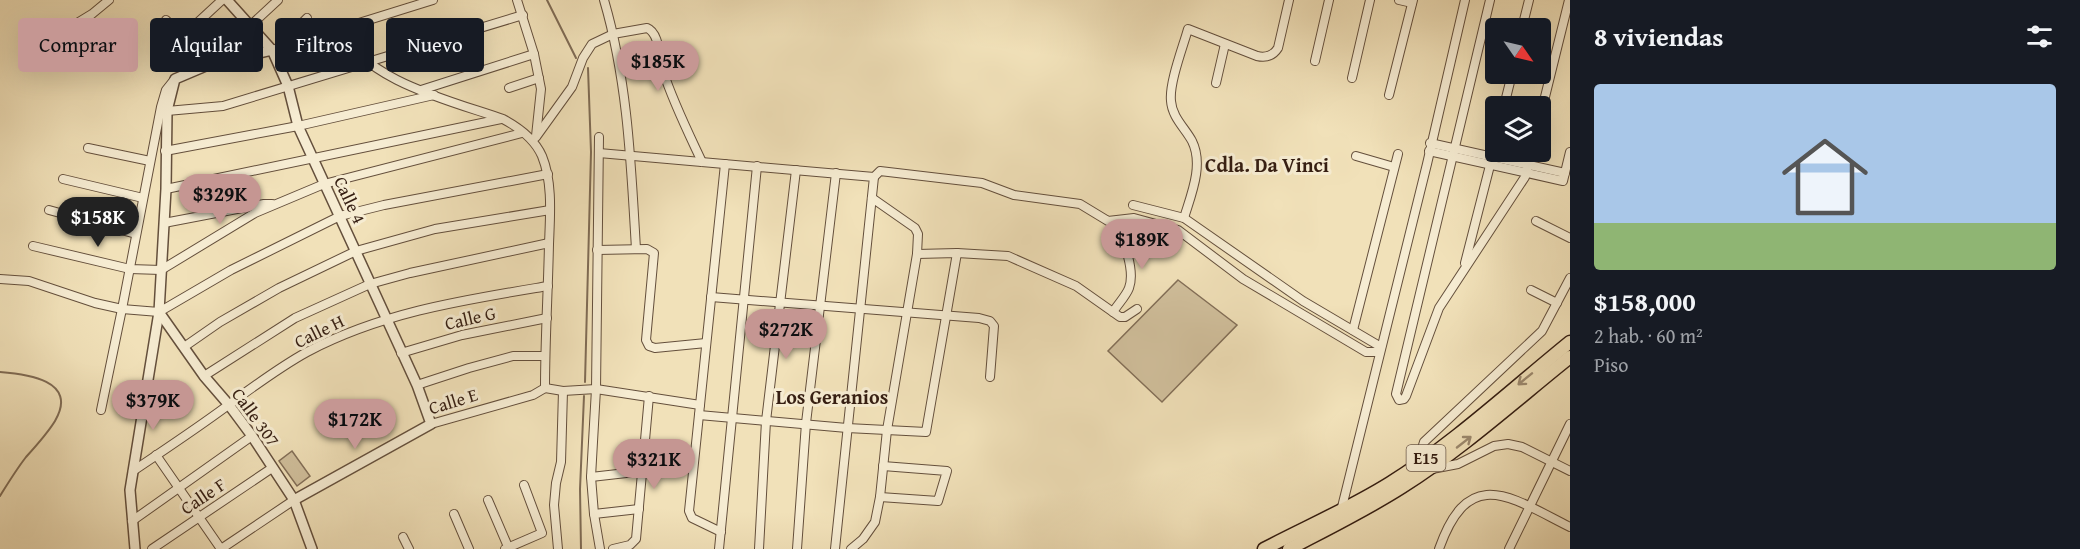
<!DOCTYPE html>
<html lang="es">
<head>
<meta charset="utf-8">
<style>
	body { margin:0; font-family:"Gentium Book Plus",serif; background:#242831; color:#f1f3f6; height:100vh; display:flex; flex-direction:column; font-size:22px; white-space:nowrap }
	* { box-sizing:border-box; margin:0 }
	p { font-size:20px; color:#9ea1a6 }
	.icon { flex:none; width:33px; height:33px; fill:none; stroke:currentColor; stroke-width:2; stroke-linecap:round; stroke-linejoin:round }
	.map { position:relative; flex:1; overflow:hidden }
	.panel { display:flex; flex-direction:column; background:#171b24; width:510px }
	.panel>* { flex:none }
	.top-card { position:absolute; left:18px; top:18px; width:570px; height:54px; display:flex; gap:12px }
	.needle { width:39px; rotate:124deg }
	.buttons { position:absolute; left:1485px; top:18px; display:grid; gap:12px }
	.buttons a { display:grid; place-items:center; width:66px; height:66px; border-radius:6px; background:#171b24; box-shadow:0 6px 24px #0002; font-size:30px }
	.price { position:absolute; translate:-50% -51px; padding:0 14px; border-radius:21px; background:#c59692; color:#111; font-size:20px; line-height:39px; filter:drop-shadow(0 2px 3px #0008) }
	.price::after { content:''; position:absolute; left:50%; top:36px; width:18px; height:14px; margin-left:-9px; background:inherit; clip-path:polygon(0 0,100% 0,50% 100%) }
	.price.active { background:#222; color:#fff }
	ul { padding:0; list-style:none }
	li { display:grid; align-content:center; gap:12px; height:318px; padding:0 24px }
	li span { display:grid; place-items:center; height:186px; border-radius:6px; color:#555 }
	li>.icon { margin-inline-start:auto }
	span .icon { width:108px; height:108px; fill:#fffc; stroke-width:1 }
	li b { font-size:26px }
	h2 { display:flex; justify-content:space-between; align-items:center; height:72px; padding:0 24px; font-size:26px }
	.chip { padding:0 21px; border-radius:6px; background:#171b24; box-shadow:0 6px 24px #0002; font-size:21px; line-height:54px }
	.chip.active { background:#c59692; color:#111 }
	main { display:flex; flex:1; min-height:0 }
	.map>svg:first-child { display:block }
	.pitch { fill:#d1c09d; stroke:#836f58; stroke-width:1.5 }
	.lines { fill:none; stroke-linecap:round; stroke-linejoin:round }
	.stream { stroke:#7f6b54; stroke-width:2 }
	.minor-casing { stroke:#644f3c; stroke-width:10 }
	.tertiary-casing { stroke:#644f3c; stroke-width:12 }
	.trunk-casing { stroke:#351e12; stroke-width:15 }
	.minor { stroke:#f6ecd2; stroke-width:8 }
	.tertiary { stroke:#f6ecd2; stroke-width:9 }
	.trunk { stroke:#f1e1b9; stroke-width:12 }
	.oneway { stroke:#9c896e }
	.labels { text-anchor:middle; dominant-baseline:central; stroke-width:6; stroke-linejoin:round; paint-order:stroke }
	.shield { fill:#f6ecd2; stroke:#6f5c4c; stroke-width:1.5 }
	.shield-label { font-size:16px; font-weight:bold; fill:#351e12 }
	.street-label { font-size:18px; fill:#351e12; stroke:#f6ecd2 }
	.neighbourhood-label { font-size:20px; font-weight:bold; fill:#351e12; stroke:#f6ecd2 }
</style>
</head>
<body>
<main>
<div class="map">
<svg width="1570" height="549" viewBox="0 0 1570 549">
	<rect width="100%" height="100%" fill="#f1e1b9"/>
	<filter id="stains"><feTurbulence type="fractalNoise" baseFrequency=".00333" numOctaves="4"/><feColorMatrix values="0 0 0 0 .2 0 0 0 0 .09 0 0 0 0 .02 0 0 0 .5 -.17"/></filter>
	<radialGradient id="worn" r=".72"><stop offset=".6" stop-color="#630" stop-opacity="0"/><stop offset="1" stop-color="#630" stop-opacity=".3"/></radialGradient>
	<g class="pitch">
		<polygon points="1178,280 1237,325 1162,402 1108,351"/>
		<polygon points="292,451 310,476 297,486 279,461"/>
	</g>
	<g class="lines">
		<g class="stream">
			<polyline points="547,0 576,58"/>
			<path d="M0 372C26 374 79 380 55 421 47 434 36 446 26 457 16 470 8 483 0 496"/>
			<polyline points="585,382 591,152 588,68"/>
			<polyline points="581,549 580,489 584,396"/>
		</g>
		<g class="minor-casing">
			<g id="minor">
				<polyline points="517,0 534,54 541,89 536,136"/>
				<path d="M604 0C628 82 631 165 636 249"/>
				<polyline points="1399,0 1412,3"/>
				<polyline points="1490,0 1396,394 1399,400 1404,399 1406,396 1439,308 1525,177 1532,152"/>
				<polyline points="166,20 208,65 278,0"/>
				<path d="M342 28C360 80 455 102 503 119 518 127 535 140 542 156 553 183 550 216 549 244 548 292 545 340 545 388"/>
				<polyline points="1522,28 1529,0"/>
				<polyline points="182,37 222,0"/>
				<polyline points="51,39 92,14 109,0"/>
				<polyline points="284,46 291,34 307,18"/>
				<polyline points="272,50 433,0"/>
				<polyline points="1315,61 1329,0"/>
				<polyline points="621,71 663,71"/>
				<polyline points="1352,78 1370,0"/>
				<polyline points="1216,83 1225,44"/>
				<polyline points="509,88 539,78"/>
				<polyline points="421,90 534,54"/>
				<polyline points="1389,95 1413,0"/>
				<polyline points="1504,106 1512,74"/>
				<polyline points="167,111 223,106 523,15"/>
				<polyline points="1540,117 1569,0"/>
				<path d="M536 137 572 87 583 58 592 44 613 34 647 28C660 33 659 59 663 71 673 102 688 132 702 162"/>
				<polyline points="599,137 596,389 591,477 594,514 600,549"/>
				<polyline points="1430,143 1565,173"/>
				<polyline points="88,148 150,161"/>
				<polyline points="165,151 298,126 434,95"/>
				<polyline points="1429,151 1563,181 1570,152"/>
				<polyline points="599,153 874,177 835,549"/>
				<polyline points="1356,156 1394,167"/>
				<polyline points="874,177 880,171 982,183 1014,195 1080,204 1108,221 1134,218 1178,230 1243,279 1366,352 1380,352"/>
				<polyline points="63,179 143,198"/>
				<polyline points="166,189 501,119"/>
				<polyline points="1133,205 1184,218 1303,301 1381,347"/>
				<polyline points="49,210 136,234"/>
				<path d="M1184 218C1191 195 1204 165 1192 141 1185 128 1172 117 1171 101 1169 83 1183 47 1188 29L1257 56C1266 58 1273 56 1278 48L1289 0"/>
				<polyline points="1536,221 1570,238"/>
				<polyline points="164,223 264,204 272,204"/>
				<polyline points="33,246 130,269 161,270 255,213 324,184 522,133"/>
				<polyline points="597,250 647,249 654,253 646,340 649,346 655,348 706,343"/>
				<polyline points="917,254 957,253 1008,256 1076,286 1120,317 1125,317 1137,309"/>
				<polyline points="1465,263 1496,142"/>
				<polyline points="0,279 29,281 95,303 122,309 159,312 231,270 340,216 384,205 548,174"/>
				<polyline points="1531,290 1557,303"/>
				<polyline points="711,297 979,318 990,321 994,326 990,377"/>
				<path d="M1113 312C1118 304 1126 296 1129 288 1136 269 1122 238 1115 221"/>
				<polyline points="1353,330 1398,154"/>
				<polyline points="184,347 220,322 279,288 356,251 435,229 550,210"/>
				<polyline points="401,353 462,335 547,318"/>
				<polyline points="204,376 295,318 370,284 410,273 549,243"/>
				<polyline points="417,385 469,368 513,356 545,356"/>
				<polyline points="545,388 563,391 596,389 700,405"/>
				<polyline points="101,410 122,309 161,107 166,90 174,80"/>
				<polyline points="699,415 847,428 926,432 957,253"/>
				<polyline points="431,424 533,395 545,388"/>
				<polyline points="156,455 221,549"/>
				<polyline points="1423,464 1420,455 1424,442 1542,331 1570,278"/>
				<polyline points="1432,469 1458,464 1494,446 1508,444 1522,447 1570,471"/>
				<path d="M133 471C164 450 196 429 227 406 253 387 278 368 307 352 383 312 464 300 548 286"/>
				<polyline points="591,477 644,471"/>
				<polyline points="880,497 938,501 947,471 883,466"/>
				<polyline points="488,500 509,549"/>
				<polyline points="1341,511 1427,164 1465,0"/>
				<polyline points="454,514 469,549"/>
				<polyline points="594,514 639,509"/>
				<polyline points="132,521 252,436"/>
				<polyline points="721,532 692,518 689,511 725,164"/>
				<polyline points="403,537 409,549"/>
				<polyline points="152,549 272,468"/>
				<polyline points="221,549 294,500"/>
				<polyline points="505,549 542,533 524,485"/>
				<polyline points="558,549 554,505 556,483 561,462 563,391"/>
				<polyline points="613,549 630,545 636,539 649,396"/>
				<polyline points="719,549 757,166"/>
				<polyline points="759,549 766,421 796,170"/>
				<polyline points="797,549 806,423 836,173"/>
				<polyline points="851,549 863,539 875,522 880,497 887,430 917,254 918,234 915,228 872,198"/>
				<path d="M1439 549C1469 464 1510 497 1570 527"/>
				<polyline points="1509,549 1570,424"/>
			</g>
		</g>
		<g class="tertiary-casing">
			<g id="tertiary">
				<polyline points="227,0 272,50 288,86 298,126 417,385 431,424 294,500"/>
				<polyline points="159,312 204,376 229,405 252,436 294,500 312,549"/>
				<polyline points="135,549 130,490 159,312 166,189 167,111 175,79 208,65 272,50"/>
			</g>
		</g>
		<g class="trunk-casing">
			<g id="trunk">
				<path d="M1264 549C1306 527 1350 508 1390 483 1453 444 1512 389 1570 342"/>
				<path d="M1289 549C1327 529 1366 510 1402 487 1462 449 1515 401 1570 357"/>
			</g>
		</g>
		<use href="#minor" class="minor"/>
		<use href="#tertiary" class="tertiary"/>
		<use href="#trunk" class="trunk"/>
	</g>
	<defs><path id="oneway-shaft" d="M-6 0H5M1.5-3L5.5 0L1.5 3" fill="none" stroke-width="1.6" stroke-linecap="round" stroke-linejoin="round" transform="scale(1.5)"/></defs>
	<g class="oneway">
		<use href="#oneway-shaft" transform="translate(1525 379) rotate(141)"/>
		<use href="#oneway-shaft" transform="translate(1464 442) rotate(-38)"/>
	</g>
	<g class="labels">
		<rect class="shield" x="1406.5" y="445" width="39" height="26" rx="4.5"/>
		<g class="shield-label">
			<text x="1426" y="458">E15</text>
		</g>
		<g class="street-label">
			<text transform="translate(350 200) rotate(65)">Calle 4</text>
			<text transform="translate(470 318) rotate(-13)">Calle G</text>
			<text transform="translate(319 331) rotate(-26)">Calle H</text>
			<text transform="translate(453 401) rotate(-17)">Calle E</text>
			<text transform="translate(256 417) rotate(54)">Calle 307</text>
			<text transform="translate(203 496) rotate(-34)">Calle F</text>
		</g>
		<g class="neighbourhood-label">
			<text x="1267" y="164">Cdla. Da Vinci</text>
			<text x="832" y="396">Los Geranios</text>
		</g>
	</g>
	<rect width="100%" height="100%" filter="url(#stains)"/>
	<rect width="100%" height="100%" fill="url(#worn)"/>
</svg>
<div class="buttons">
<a><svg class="needle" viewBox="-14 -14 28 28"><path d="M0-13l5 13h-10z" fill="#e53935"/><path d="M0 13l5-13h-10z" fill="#9ea1a6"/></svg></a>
<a><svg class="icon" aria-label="layers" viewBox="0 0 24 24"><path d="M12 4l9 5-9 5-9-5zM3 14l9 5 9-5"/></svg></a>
</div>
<b class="price" style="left:658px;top:92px">$185K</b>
<b class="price" style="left:220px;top:225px">$329K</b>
<b class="price active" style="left:98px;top:248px">$158K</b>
<b class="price" style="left:1142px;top:270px">$189K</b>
<b class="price" style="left:786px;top:360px">$272K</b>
<b class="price" style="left:153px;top:431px">$379K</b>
<b class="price" style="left:355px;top:450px">$172K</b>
<b class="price" style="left:654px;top:490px">$321K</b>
<div class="top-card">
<a class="chip active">Comprar</a>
<a class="chip">Alquilar</a>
<a class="chip">Filtros</a>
<a class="chip">Nuevo</a>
</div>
</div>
<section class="panel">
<h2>8 viviendas<svg class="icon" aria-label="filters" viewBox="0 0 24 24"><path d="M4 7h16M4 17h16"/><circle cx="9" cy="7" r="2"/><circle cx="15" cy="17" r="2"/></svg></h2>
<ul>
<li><span style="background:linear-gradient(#a9c7e8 75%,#8fb573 0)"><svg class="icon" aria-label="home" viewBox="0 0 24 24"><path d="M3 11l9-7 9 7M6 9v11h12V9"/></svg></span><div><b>$158,000</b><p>2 hab. · 60 m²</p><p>Piso</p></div></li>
</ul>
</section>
</main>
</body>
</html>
